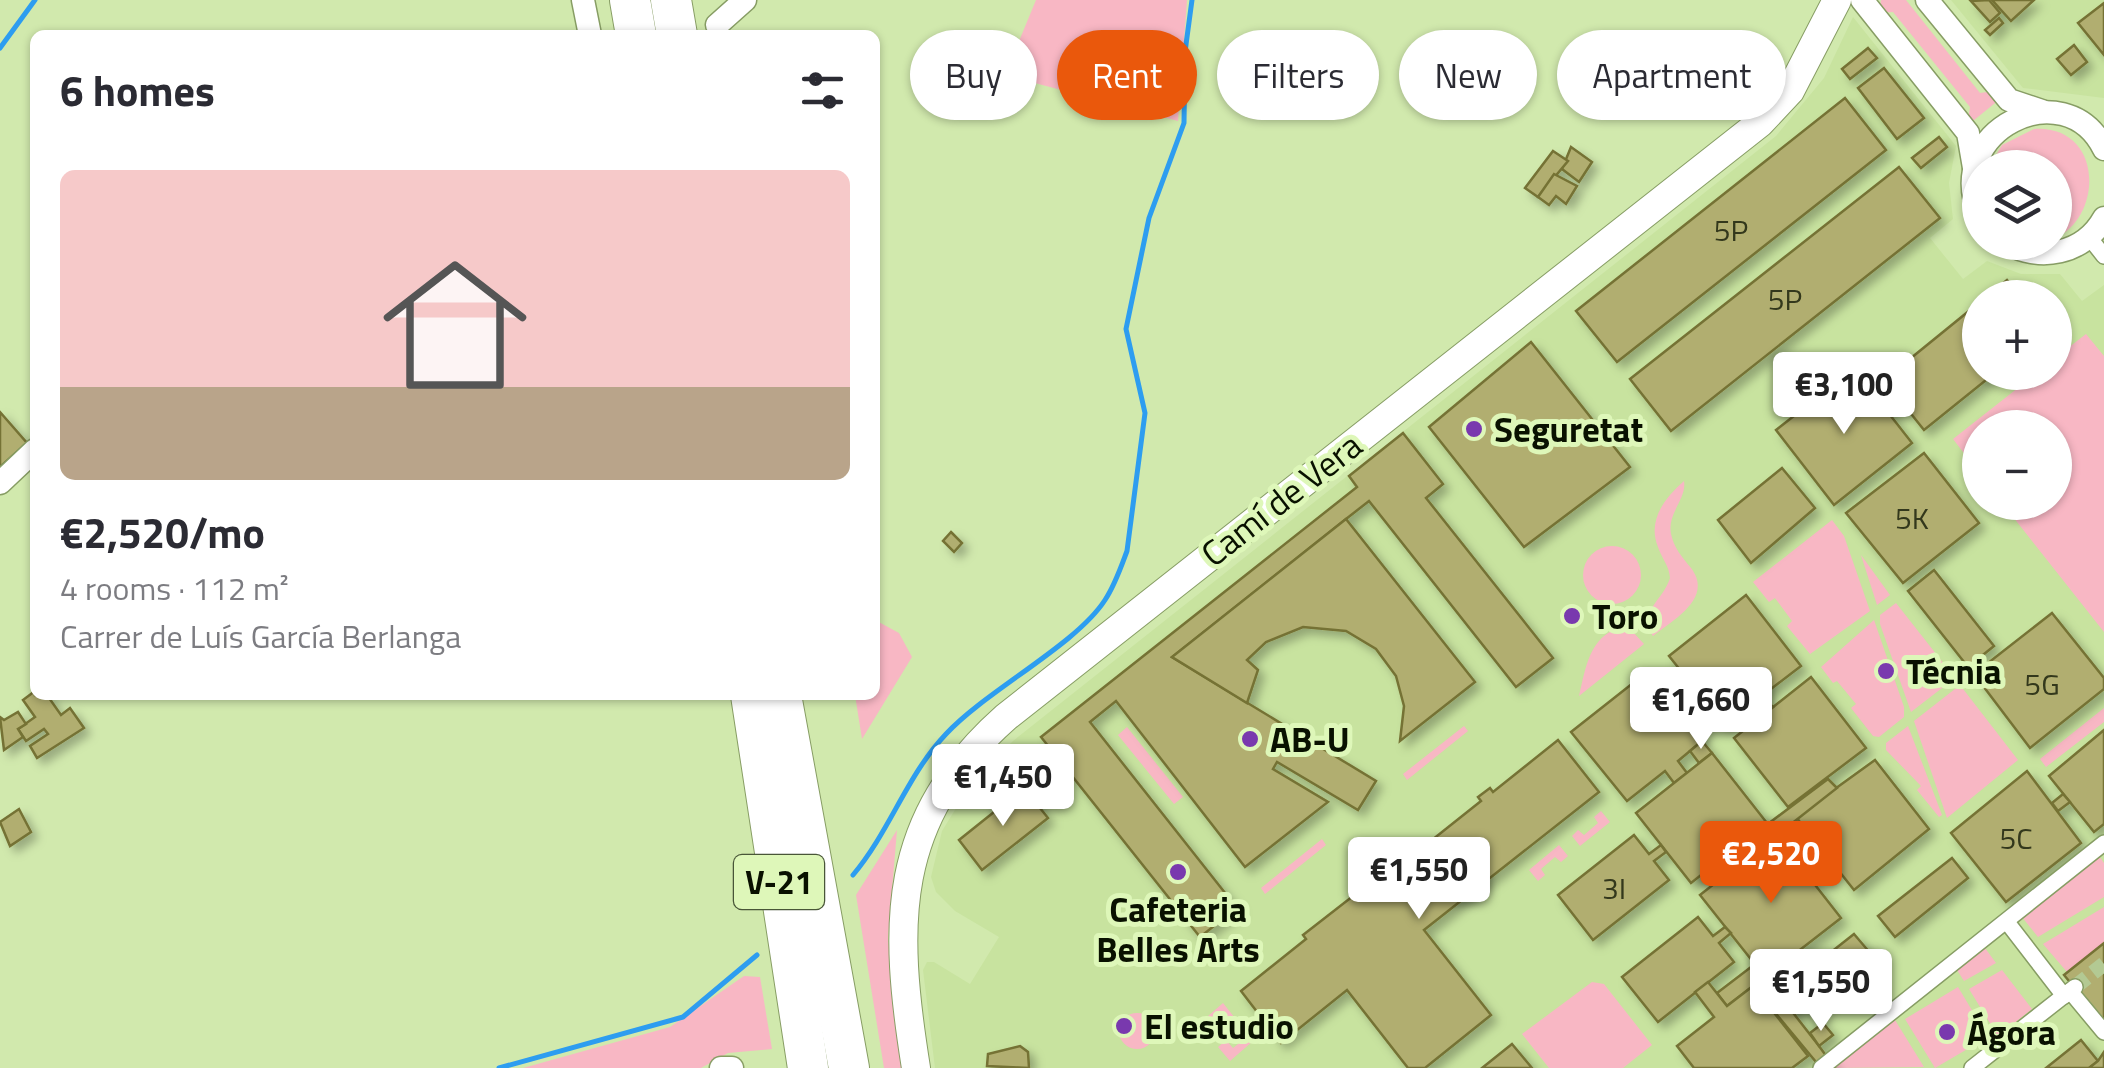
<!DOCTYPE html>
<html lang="en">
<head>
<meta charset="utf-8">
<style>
	body { margin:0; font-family:"Titillium Web",sans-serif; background:#f2f2f3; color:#2b2b33; height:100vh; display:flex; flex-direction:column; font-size:38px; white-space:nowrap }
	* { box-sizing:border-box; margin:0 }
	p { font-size:32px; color:#7c7c81 }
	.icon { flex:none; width:55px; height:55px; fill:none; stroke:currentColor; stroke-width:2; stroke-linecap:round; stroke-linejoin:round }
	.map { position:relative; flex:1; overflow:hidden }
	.details { position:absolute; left:30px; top:30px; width:850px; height:670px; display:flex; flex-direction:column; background:#fff; border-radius:15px; box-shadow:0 2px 8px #0004 }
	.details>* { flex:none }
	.banner { position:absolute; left:910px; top:30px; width:950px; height:90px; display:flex; gap:20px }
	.buttons { position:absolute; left:1962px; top:150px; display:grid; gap:20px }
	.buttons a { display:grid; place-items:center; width:110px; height:110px; border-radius:50%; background:#fff; box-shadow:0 2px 8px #0004; font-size:50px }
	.price { position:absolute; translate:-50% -85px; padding:0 22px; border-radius:10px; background:#fff; color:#222; font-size:32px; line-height:65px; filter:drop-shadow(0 2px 5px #0008) }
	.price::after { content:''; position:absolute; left:50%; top:60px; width:30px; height:22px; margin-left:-15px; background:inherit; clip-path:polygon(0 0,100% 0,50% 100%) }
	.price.active { background:#ea580c; color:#fff }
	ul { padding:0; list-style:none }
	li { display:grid; align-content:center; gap:20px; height:530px; padding:0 30px }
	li+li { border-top:2px solid #e1e1e2 }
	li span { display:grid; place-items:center; height:310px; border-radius:15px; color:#555 }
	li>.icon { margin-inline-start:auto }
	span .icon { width:180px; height:180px; fill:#fffc; stroke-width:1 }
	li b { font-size:42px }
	h2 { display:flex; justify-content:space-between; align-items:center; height:120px; padding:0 30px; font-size:42px }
	.chip { padding:0 35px; border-radius:45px; background:#fff; box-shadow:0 2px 8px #0004; font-size:35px; line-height:90px }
	.chip.active { background:#ea580c; color:#fff }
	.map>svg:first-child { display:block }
	.built { fill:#c8e39f; fill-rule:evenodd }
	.green { fill:#f8b7c4 }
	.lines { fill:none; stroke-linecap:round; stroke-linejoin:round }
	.stream { stroke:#2d9df0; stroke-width:5 }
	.building { fill:#b1ae6f; stroke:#757234; stroke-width:2.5; filter:url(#shadow) }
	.pedestrian-tunnel { stroke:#b3c993; stroke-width:15; stroke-dasharray:15 8; stroke-linecap:butt }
	.pedestrian-casing { stroke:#879d64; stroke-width:18 }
	.minor-casing { stroke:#879d64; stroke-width:25 }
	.tertiary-casing { stroke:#879d64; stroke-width:30 }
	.motorway-casing { stroke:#879d64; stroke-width:42 }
	.pedestrian { stroke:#fff; stroke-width:15 }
	.minor { stroke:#fff; stroke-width:22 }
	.tertiary { stroke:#fff; stroke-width:28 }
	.motorway { stroke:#fff; stroke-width:40 }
	.poi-dot { fill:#7939ae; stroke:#def7b9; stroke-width:4 }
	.labels { text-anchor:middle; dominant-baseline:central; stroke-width:10; stroke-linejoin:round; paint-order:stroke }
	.number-label { font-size:30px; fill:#33381c }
	.shield { fill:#def7b9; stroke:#495638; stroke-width:2.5 }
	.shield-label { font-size:32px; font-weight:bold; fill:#091100 }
	.poi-label { font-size:35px; font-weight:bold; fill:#091100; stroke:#def7b9; text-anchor:start }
	.street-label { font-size:35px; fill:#091100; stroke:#def7b9 }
</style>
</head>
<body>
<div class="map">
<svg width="2104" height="1068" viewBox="0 0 2104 1068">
	<defs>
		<filter id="shadow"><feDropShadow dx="6" dy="6" stdDeviation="5" flood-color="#0004"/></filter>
	</defs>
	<rect width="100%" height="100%" fill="#d1e9ad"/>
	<g class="built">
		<polygon points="1951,0 2104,0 2104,98 2023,88"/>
		<path d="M1853 17 1956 146 1949 183 1953 219 1930 238 1963 279 1987 261 2021 274H2060L2082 301 2104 285V1068H935L923 970 927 962H934L970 984 999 937 955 911 936 892 931 877 942 831 974 779 1013 741 1776 136 1824 78ZM1980 298H2055V372H1980ZM1980 428H2055V502H1980Z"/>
	</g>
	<g class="green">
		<polygon points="1036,0 1187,0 1178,121 1005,75"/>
		<polygon points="1881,0 1906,0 1980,93 1994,91 2000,99 1968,125 1961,116 1969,114 1970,107 1893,12 1879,13"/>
		<path d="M2034 129C2103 125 2104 215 2056 238L2055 168 1989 167 2002 145Z"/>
		<polygon points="2086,334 2104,356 2104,632 2002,503 2055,502 2055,428 1980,428 1980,474 1953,439 2037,373 2055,372 2055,358"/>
		<path d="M1684 481C1687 499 1667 513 1671 534 1674 548 1682 557 1691 568 1714 598 1673 620 1653 636 1636 613 1663 601 1670 578 1669 565 1662 559 1658 547 1647 520 1665 498 1684 481Z"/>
		<polygon points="1832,520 1844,536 1870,611 1810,654 1787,626 1792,621 1775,598 1769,602 1753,582"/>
		<circle cx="1612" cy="575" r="29"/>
		<polygon points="1861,555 1890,595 1877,605"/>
		<polygon points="1896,603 1955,678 1911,712 1880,624 1880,615"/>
		<polygon points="875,620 899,633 912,657 862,739 855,695 875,695"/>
		<polygon points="1874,620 1904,707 1904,717 1879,737 1873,736 1851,708 1856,704 1837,681 1833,683 1821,667"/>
		<path d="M1620 627 1632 631 1644 644 1579 696C1586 667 1589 638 1620 627Z"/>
		<polygon points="1960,685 2018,760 1947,818 1914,721"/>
		<polygon points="2104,708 2104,722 2046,767 2040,759"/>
		<polygon points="1464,726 1468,731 1407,780 1403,774"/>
		<polygon points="1908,726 1942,815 1939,817 1917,790 1921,786 1886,750 1886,743"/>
		<polygon points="1127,727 1183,797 1174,804 1118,735"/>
		<polygon points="1601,811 1610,822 1580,846 1572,836 1578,830 1584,835 1598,823 1594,817"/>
		<polygon points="897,830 888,938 902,1068 884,1068 856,895"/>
		<polygon points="1322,839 1326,845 1265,894 1261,888"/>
		<polygon points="1559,845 1568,856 1561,862 1555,857 1541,869 1545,875 1538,881 1529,870"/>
		<polygon points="2099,856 2104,863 2104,897 2038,937 2022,917"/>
		<polygon points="2104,907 2104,943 2067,972 2043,944"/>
		<polygon points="1985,948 1996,963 1964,981 1957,970"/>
		<polygon points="2002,970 2032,1009 1998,1036 1969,989"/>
		<polygon points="744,976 760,977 772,1049 728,1053 701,1068 523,1068 670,1027"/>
		<polygon points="1592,982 1604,984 1652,1045 1623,1068 1549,1068 1522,1034"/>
		<polygon points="1958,987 1988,1037 1935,1068 1905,1019"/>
		<polygon points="1223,1003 1235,1018 1227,1024 1220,1016 1211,1023 1217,1031 1211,1036 1200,1023"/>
		<circle cx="1137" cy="1031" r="18"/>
		<polygon points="1895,1020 1924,1067 1833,1068"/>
		<polygon points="1242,1028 1253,1041 1230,1061 1218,1047 1226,1040 1233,1048 1242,1041 1235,1034"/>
	</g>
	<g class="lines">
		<g class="stream">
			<polyline points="0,48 35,0"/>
			<path d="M853 875C890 831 907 775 946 734 987 690 1076 645 1105 600 1115 585 1121 567 1127 551L1145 413 1126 329 1149 218 1184 123 1185 52 1192 0"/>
			<polyline points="499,1068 683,1017 757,955"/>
		</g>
	</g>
	<g class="building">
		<polygon points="1989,0 2000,13 1990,22 1971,1"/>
		<polygon points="1992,0 2034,0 2011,21"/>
		<polygon points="2104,3 2104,55 2078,23"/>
		<polygon points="1999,18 2003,23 1990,35 1985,30"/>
		<polygon points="2074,45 2087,62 2071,75 2057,59"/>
		<polygon points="1868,48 1877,58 1850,79 1842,69"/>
		<polygon points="1884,68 1924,118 1897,139 1858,88"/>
		<polygon points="1845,98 1886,150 1617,362 1576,311"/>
		<polygon points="1939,137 1947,147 1921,168 1912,158"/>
		<polygon points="1571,147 1592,162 1579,182 1562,169"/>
		<polygon points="1553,151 1568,161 1538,197 1525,188"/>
		<polygon points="1899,167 1940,218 1671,431 1630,379"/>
		<polygon points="1554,174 1577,186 1566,204 1556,196 1549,205 1538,197"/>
		<polygon points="2007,280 2022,298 1985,298"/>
		<polygon points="1980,302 1980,372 1996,372 1924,430 1884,380"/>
		<polygon points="1531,342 1630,467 1524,547 1429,427"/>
		<polygon points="1854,369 1912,443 1834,505 1776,430"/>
		<polygon points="0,412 27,443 0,467"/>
		<polygon points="1403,433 1443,484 1426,498 1553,658 1516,687 1369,501 1346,519 1172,657 1376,781 1358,810 1277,762 1273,769 1328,802 1245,867 1116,701 1090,722 1237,908 1200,937 1041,737 1357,487 1349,476"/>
		<polygon points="1924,453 1979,523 1903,583 1846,513"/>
		<polygon points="1782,468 1815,508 1751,563 1718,520"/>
		<polygon points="1346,519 1475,682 1400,741 1404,706 1396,676 1376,649 1346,631 1303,627 1266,642 1247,660 1258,670 1247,703 1172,657"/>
		<polygon points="951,532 962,543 954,552 943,541"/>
		<polygon points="1934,570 1994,646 1968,667 1908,591"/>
		<polygon points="1746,595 1801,666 1724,725 1669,656"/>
		<polygon points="2052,613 2104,678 2104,689 2030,748 1974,674"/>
		<polygon points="1647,672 1702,741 1678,761 1687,773 1674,783 1665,771 1627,801 1571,732"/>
		<polygon points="1811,677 1866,748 1788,807 1734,738"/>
		<polygon points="35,691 35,695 47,695 61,715 70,708 84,728 37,758 30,746 48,734 44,729 26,741 18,729 35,717 23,700"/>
		<polygon points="1763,696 1773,707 1759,718 1750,706"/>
		<polygon points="18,712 26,724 18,729 23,737 4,750 0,717 4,720"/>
		<polygon points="2104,730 2104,824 2094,832 2049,776"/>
		<polygon points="1558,740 1599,792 1424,930 1491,1015 1425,1068 1408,1068 1347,990 1281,1043 1241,991 1306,939 1303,935 1380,875 1383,879 1481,801 1478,797 1490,788 1493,792"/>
		<polygon points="1702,741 1712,753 1699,763 1690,751"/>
		<polygon points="1712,753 1767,823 1691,883 1636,813"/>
		<polygon points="1875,760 1929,829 1854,890 1796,817"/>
		<polygon points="2027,771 2081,843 2006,902 1951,833"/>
		<polygon points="1828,779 1837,788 1739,865 1729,853"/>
		<polygon points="1024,788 1048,818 982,870 959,840"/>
		<polygon points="2063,794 2070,802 2058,811 2052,803"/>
		<polygon points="19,809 31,832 10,846 0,822"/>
		<polygon points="1634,835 1649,854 1661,845 1666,852 1654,861 1669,880 1593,940 1558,895"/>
		<polygon points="1776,835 1841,918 1765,977 1700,895"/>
		<polygon points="1952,858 1968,878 1895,937 1878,916"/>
		<polygon points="1698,917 1713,936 1725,927 1731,933 1719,943 1734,962 1658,1022 1622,977"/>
		<polygon points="1854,934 1871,954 1794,1014 1778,994"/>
		<polygon points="2104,943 2104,1023 2064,975"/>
		<polygon points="1755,964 1819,1046 1835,1068 1821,1068 1753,986 1727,1006 1717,993"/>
		<polygon points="1708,982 1727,1006 1753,986 1808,1056 1792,1068 1694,1068 1677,1046 1714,1017 1695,992"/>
		<polygon points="1823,1023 1833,1035 1819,1046 1810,1033"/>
		<polygon points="2081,1040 2098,1061 2089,1068 2046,1068"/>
		<polygon points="1512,1044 1532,1068 1482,1068"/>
		<polygon points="1020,1046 1028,1052 1029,1068 987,1066 988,1054"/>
		<polygon points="2104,1052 2104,1068 2089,1068 2098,1061"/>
	</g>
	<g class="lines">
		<polyline class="pedestrian-tunnel" points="2075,987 2104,964"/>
		<g class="pedestrian-casing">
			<g id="pedestrian">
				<polyline points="2089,237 2104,256"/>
				<polyline points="2007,922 2064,996"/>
				<polyline points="2070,991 2104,1032"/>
				<polyline points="1821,1068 2104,843"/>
				<polyline points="1972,1068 2075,987"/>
			</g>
		</g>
		<g class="minor-casing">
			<g id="minor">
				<polyline points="583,0 590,35"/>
				<polyline points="1862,0 1968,133 1974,168"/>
				<polyline points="1927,0 2009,100 2042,111"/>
				<polyline points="717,25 745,0"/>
				<path d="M1980 215C1942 131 2065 70 2104 149"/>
				<path d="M2005 242C2039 263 2084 254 2104 218"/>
				<polyline points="0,483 35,450"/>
				<polyline points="721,1068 732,1068"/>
			</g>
		</g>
		<g class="tertiary-casing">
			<path id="tertiary" d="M916 1068C893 924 890 820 1006 717L1760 123 1790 91 1837 0"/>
		</g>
		<g class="motorway-casing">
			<g id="motorway">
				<polyline points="630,0 636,35"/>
				<polyline points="671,0 677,35"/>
				<polyline points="751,695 808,1068"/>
				<polyline points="781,695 849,1068"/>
			</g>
		</g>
		<use href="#pedestrian" class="pedestrian"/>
		<use href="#minor" class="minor"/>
		<use href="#tertiary" class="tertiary"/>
		<use href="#motorway" class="motorway"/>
	</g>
	<g class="poi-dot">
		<circle cx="1474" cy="429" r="10"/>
		<circle cx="1572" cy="616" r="10"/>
		<circle cx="1886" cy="671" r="10"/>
		<circle cx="1250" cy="739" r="10"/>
		<circle cx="1178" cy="872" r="10"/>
		<circle cx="1124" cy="1026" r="10"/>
		<circle cx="1947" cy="1032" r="10"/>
	</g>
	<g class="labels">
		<g class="number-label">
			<text x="1731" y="230">5P</text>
			<text x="1785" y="299">5P</text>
			<text x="1912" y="518">5K</text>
			<text x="2042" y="684">5G</text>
			<text x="2016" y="838">5C</text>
			<text x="1614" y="888">3I</text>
		</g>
		<rect class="shield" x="734" y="855" width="90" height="54" rx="8"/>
		<g class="shield-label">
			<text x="779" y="882">V-21</text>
		</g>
		<g class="poi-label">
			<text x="1494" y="429">Seguretat</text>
			<text x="1592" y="616">Toro</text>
			<text x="1906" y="671">Técnia</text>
			<text x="1270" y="739">AB-U</text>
			<text x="1178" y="909" text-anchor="middle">Cafeteria<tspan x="1178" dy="40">Belles Arts</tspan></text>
			<text x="1144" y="1026">El estudio</text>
			<text x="1967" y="1032">Ágora</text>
		</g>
		<g class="street-label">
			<text transform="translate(1281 499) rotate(-38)">Camí de Vera</text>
		</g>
	</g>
</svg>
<div class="buttons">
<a><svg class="icon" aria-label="layers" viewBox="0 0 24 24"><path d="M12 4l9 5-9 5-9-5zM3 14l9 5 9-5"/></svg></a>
<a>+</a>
<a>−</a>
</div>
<b class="price" style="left:1844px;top:437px">€3,100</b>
<b class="price" style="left:1701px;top:752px">€1,660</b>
<b class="price" style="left:1003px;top:829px">€1,450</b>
<b class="price active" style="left:1771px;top:906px">€2,520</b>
<b class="price" style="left:1419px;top:922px">€1,550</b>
<b class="price" style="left:1821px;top:1034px">€1,550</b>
<div class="banner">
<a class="chip">Buy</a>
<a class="chip active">Rent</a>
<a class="chip">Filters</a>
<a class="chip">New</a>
<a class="chip">Apartment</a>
</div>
<section class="details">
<h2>6 homes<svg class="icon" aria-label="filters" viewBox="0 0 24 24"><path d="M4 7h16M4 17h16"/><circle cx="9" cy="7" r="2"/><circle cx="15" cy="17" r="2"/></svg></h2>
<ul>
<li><span style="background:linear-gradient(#f6c9c9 70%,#b9a48a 0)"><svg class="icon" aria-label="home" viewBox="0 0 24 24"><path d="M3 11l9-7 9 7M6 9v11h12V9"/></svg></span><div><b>€2,520/mo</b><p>4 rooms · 112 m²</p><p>Carrer de Luís García Berlanga</p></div></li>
</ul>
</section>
</div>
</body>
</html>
